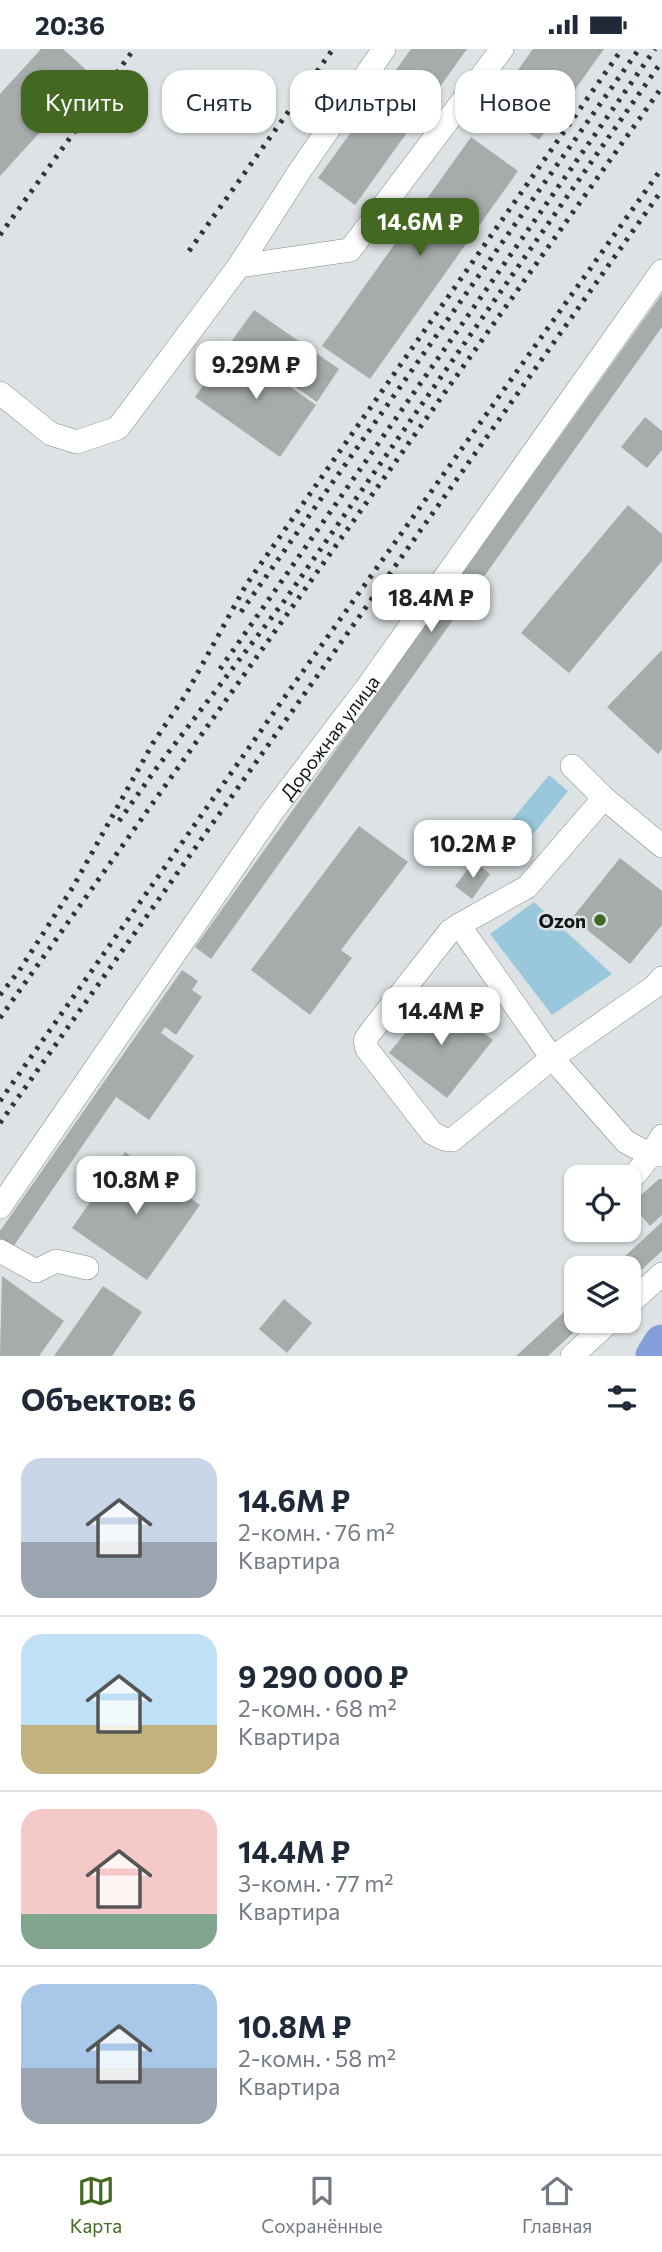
<!DOCTYPE html>
<html lang="ru">
<head>
<meta charset="utf-8">
<style>
	body { margin:0; font-family:Commissioner,sans-serif; background:#f2f2f3; color:#1f2937; height:100vh; display:flex; flex-direction:column; font-size:26px; white-space:nowrap }
	* { box-sizing:border-box; margin:0 }
	p { font-size:23px; color:#747a83 }
	.icon { flex:none; width:38px; height:38px; fill:none; stroke:currentColor; stroke-width:2; stroke-linecap:round; stroke-linejoin:round }
	.map { position:relative; height:1307px; overflow:hidden }
	.panel { display:flex; flex-direction:column; background:#fff; flex:1 }
	.panel>* { flex:none }
	.top-card { position:absolute; left:21px; top:21px; width:621px; height:63px; display:flex; gap:14px }
	.tools { position:absolute; left:564px; top:1116px; display:grid; gap:14px }
	.tools a { display:grid; place-items:center; width:77px; height:77px; border-radius:14px; background:#fff; box-shadow:0 2px 5px #0004; font-size:35px }
	.price { position:absolute; translate:-50% -60px; padding:0 16px; border-radius:14px; background:#fff; color:#222; font-size:23px; line-height:46px; filter:drop-shadow(0 2px 4px #0008) }
	.price::after { content:''; position:absolute; left:50%; top:42px; width:21px; height:16px; margin-left:-10px; background:inherit; clip-path:polygon(0 0,100% 0,50% 100%) }
	.price.selected { background:#426822; color:#fff }
	ul { padding:0; list-style:none }
	li { display:flex; align-items:center; gap:21px; height:175px; padding:0 21px }
	li+li { border-top:2px solid #e0e1e3 }
	li span { display:grid; place-items:center; flex:none; width:196px; height:140px; border-radius:21px; color:#555 }
	li>.icon { margin-inline-start:auto }
	span .icon { width:84px; height:84px; fill:#fffc; stroke-width:1 }
	li b { font-size:30px }
	h2 { display:flex; justify-content:space-between; align-items:center; height:84px; padding:0 21px; font-size:30px }
	.pill { padding:0 24px; border-radius:21px; background:#fff; box-shadow:0 2px 5px #0004; font-size:24px; line-height:63px }
	.pill.selected { background:#426822; color:#fff }
	.status { display:flex; justify-content:space-between; align-items:center; height:49px; padding:0 35px; background:#fff; direction:ltr }
	.status svg { height:19px; fill:currentColor }
	.dock { display:flex; justify-content:space-around; align-items:center; height:98px; border-top:2px solid #e0e1e3; background:#fff; font-size:19px; color:#747a83 }
	.dock a { display:grid; justify-items:center; gap:4px }
	.dock .selected { color:#426822 }
	.map>svg:first-child { display:block }
	.green { fill:#99c8dc }
	.lines { fill:none; stroke-linecap:round; stroke-linejoin:round }
	.river { stroke:#839fd9; stroke-width:37 }
	.building { fill:#a6abac }
	.minor-casing { stroke:#838789; stroke-width:24 }
	.minor { stroke:#fff; stroke-width:23 }
	.rail { stroke:#313334; stroke-width:5; stroke-dasharray:3.5 7; stroke-linecap:butt }
	.poi-dot { fill:#426822; stroke:#dde2e5; stroke-width:2.5 }
	.labels { text-anchor:middle; dominant-baseline:central; stroke-width:5; stroke-linejoin:round; paint-order:stroke }
	.street-label { font-size:19px; fill:#141516; stroke:#dde2e5 }
	.poi-label { font-size:19px; font-weight:bold; fill:#141516; stroke:#dde2e5; text-anchor:end }
</style>
</head>
<body>
<div class="status"><b>20:36</b><svg viewBox="0 0 49 12"><path d="M0 12V9h3v3zM5 12V6h3v6zM10 12V3h3v9zM15 12V0h3v12zM26 1h20v11H26zM47 4h2v5h-2z"/></svg></div>
<div class="map">
<svg width="662" height="1307" viewBox="0 0 662 1307">
	<rect width="100%" height="100%" fill="#dde2e5"/>
	<g class="green">
		<polygon points="549,726 568,742 508,816 488,800"/>
		<polygon points="534,853 612,925 552,966 490,885"/>
	</g>
	<g class="lines">
		<polyline class="river" points="654,1307 662,1294"/>
	</g>
	<g class="building">
		<polygon points="41,0 63,0 92,26 0,127 0,45"/>
		<polygon points="411,0 467,0 355,156 318,129"/>
		<polygon points="533,0 604,0 539,91 491,58"/>
		<polygon points="471,88 518,122 370,330 322,297"/>
		<polygon points="662,245 662,278 211,910 195,898"/>
		<polygon points="254,261 339,320 317,353 231,293"/>
		<polygon points="231,296 316,356 280,408 195,348"/>
		<polygon points="645,368 662,382 662,401 647,419 621,398"/>
		<polygon points="628,456 662,485 662,512 569,624 521,584"/>
		<polygon points="662,601 662,700 658,705 607,658"/>
		<polygon points="359,777 408,813 341,901 352,909 310,966 251,921"/>
		<polygon points="620,809 662,842 662,876 630,915 572,869"/>
		<polygon points="474,812 490,825 472,850 455,837"/>
		<polygon points="182,921 198,932 192,941 202,948 176,986 165,978 161,984 194,1007 149,1071 116,1048 13,1198 0,1190 0,1182"/>
		<polygon points="435,947 493,991 447,1049 389,1004"/>
		<polygon points="125,1103 200,1156 147,1231 72,1179"/>
		<polygon points="659,1130 662,1130 662,1166 650,1177 631,1155"/>
		<polygon points="662,1173 662,1202 628,1233 628,1220 611,1220"/>
		<polygon points="2,1227 64,1272 39,1307 0,1307"/>
		<polygon points="103,1237 142,1263 112,1307 54,1307"/>
		<polygon points="284,1250 312,1274 287,1304 259,1280"/>
		<polygon points="576,1252 576,1272 586,1272 548,1307 516,1307"/>
	</g>
	<g class="lines">
		<g class="minor-casing">
			<g id="minor">
				<polyline points="239,217 299,123 384,0"/>
				<polyline points="0,344 51,385 77,393 118,379 239,217 350,201 502,0"/>
				<polyline points="572,717 604,749"/>
				<polyline points="459,876 552,1009 452,1091 444,1090 432,1084 367,1000 365,992 369,985 450,882 459,876 527,838 604,749 662,797"/>
				<polyline points="662,929 654,938 552,1009 626,1093 651,1106 662,1087"/>
				<polyline points="628,1134 651,1106 662,1106"/>
				<path id="s1" d="M0 1158 272 763 368 637 662 222"/>
				<polyline points="0,1202 36,1222 56,1212 87,1219"/>
				<polyline points="628,1256 662,1225"/>
				<polyline points="572,1307 610,1272"/>
			</g>
		</g>
		<use href="#minor" class="minor"/>
		<g class="rail">
			<polyline points="0,186 134,0"/>
			<polyline points="189,202 333,0"/>
			<polyline points="241,563 639,0"/>
			<polyline points="220,620 655,0"/>
			<polyline points="119,772 158,717 285,551 662,12"/>
			<polyline points="0,946 19,922 73,838 153,694 185,647 246,536 622,0"/>
			<polyline points="0,969 662,38"/>
			<polyline points="0,1052 284,649 662,119"/>
			<polyline points="0,1074 662,141"/>
		</g>
	</g>
	<circle class="poi-dot" cx="600" cy="871" r="7"/>
	<g class="labels">
		<g class="street-label">
			<text stroke="none"><textPath href="#s1" startOffset="574">Дорожная улица</textPath></text>
		</g>
		<g class="poi-label">
			<text x="586" y="871">Ozon</text>
		</g>
	</g>
</svg>
<div class="tools">
<a><svg class="icon" aria-label="locate" viewBox="0 0 24 24"><circle cx="12" cy="12" r="6"/><path d="M12 2v4M12 18v4M2 12h4M18 12h4"/></svg></a>
<a><svg class="icon" aria-label="layers" viewBox="0 0 24 24"><path d="M12 4l9 5-9 5-9-5zM3 14l9 5 9-5"/></svg></a>
</div>
<b class="price selected" style="left:420px;top:209px">14.6M ₽</b>
<b class="price" style="left:256px;top:352px">9.29M ₽</b>
<b class="price" style="left:431px;top:585px">18.4M ₽</b>
<b class="price" style="left:473px;top:831px">10.2M ₽</b>
<b class="price" style="left:441px;top:998px">14.4M ₽</b>
<b class="price" style="left:136px;top:1167px">10.8M ₽</b>
<div class="top-card">
<a class="pill selected">Купить</a>
<a class="pill">Снять</a>
<a class="pill">Фильтры</a>
<a class="pill">Новое</a>
</div>
</div>
<section class="panel">
<h2>Объектов: 6<svg class="icon" aria-label="filters" viewBox="0 0 24 24"><path d="M4 7h16M4 17h16"/><circle cx="9" cy="7" r="2"/><circle cx="15" cy="17" r="2"/></svg></h2>
<ul>
<li><span style="background:linear-gradient(#c9d6e8 60%,#9aa5b1 0)"><svg class="icon" aria-label="home" viewBox="0 0 24 24"><path d="M3 11l9-7 9 7M6 9v11h12V9"/></svg></span><div><b>14.6M ₽</b><p>2-комн. · 76 m²</p><p>Квартира</p></div></li>
<li><span style="background:linear-gradient(#bfe0f5 65%,#c2b280 0)"><svg class="icon" aria-label="home" viewBox="0 0 24 24"><path d="M3 11l9-7 9 7M6 9v11h12V9"/></svg></span><div><b>9 290 000 ₽</b><p>2-комн. · 68 m²</p><p>Квартира</p></div></li>
<li><span style="background:linear-gradient(#f6c9c9 75%,#7fa58c 0)"><svg class="icon" aria-label="home" viewBox="0 0 24 24"><path d="M3 11l9-7 9 7M6 9v11h12V9"/></svg></span><div><b>14.4M ₽</b><p>3-комн. · 77 m²</p><p>Квартира</p></div></li>
<li><span style="background:linear-gradient(#a9c7e8 60%,#9aa5b1 0)"><svg class="icon" aria-label="home" viewBox="0 0 24 24"><path d="M3 11l9-7 9 7M6 9v11h12V9"/></svg></span><div><b>10.8M ₽</b><p>2-комн. · 58 m²</p><p>Квартира</p></div></li>
</ul>
</section>
<nav class="dock">
<a class="selected"><svg class="icon" aria-label="map" viewBox="0 0 24 24"><path d="M3 6l6-2 6 2 6-2v14l-6 2-6-2-6 2zM9 4v14M15 6v14"/></svg>Карта</a>
<a><svg class="icon" aria-label="saved" viewBox="0 0 24 24"><path d="M7 4h10v16l-5-4-5 4z"/></svg>Сохранённые</a>
<a><svg class="icon" aria-label="home" viewBox="0 0 24 24"><path d="M3 11l9-7 9 7M6 9v11h12V9"/></svg>Главная</a>
</nav>
</body>
</html>
